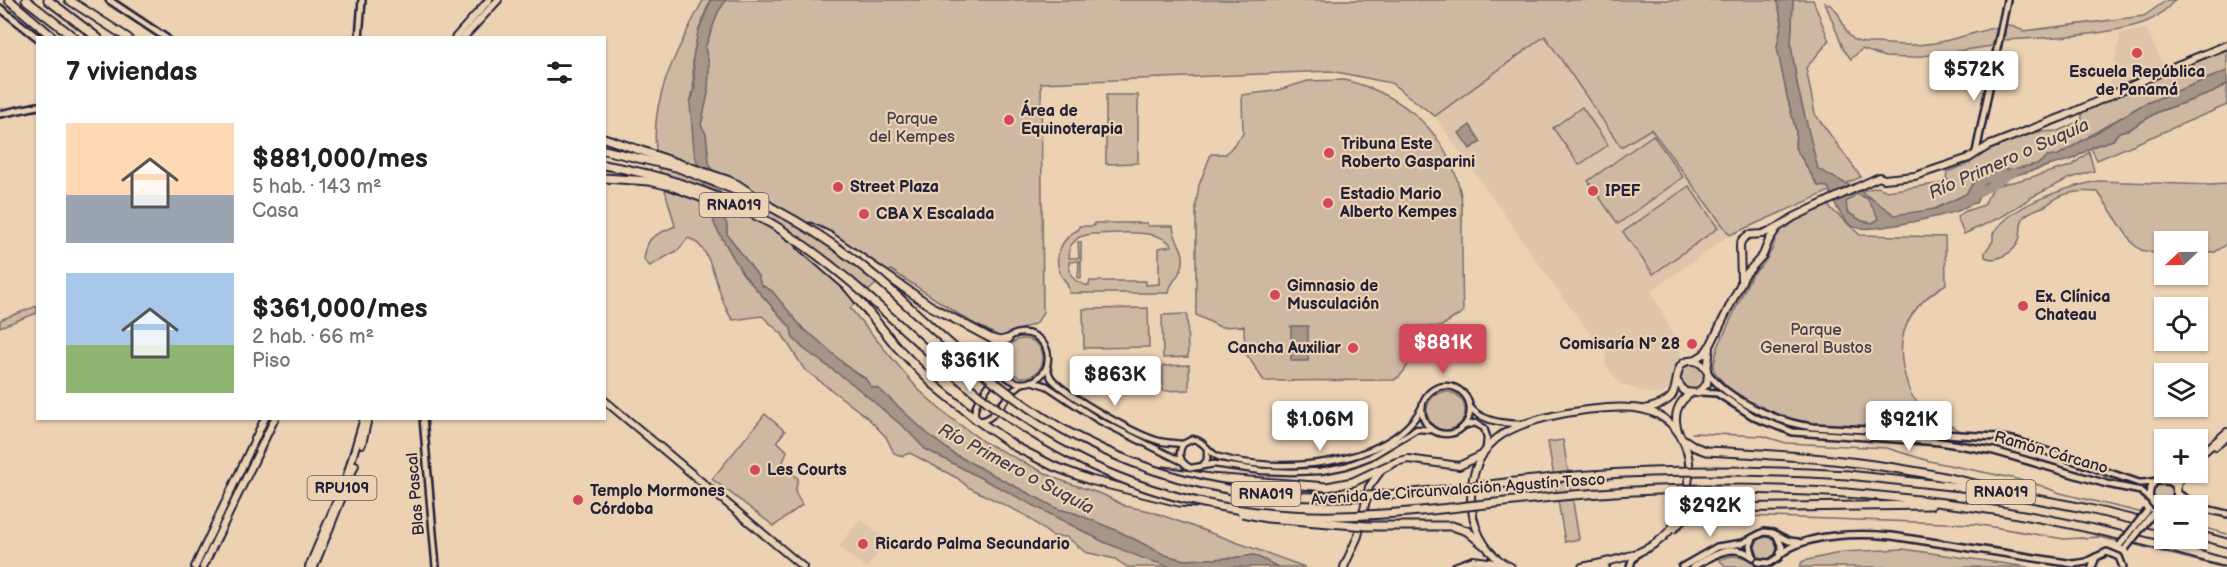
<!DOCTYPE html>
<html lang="es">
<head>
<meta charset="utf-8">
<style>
	body { margin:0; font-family:"Balsamiq Sans",sans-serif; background:#f2f2f2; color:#202124; height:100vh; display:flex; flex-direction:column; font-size:22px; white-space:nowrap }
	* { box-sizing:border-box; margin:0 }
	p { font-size:20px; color:#757577 }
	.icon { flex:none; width:33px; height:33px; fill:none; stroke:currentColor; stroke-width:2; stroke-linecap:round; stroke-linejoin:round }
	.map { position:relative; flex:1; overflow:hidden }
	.drawer { position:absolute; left:36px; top:36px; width:570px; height:384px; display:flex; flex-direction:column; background:#fff; border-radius:0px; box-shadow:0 2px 4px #0004 }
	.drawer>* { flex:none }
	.needle { width:39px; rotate:248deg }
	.controls { position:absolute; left:2154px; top:231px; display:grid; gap:12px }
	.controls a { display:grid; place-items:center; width:54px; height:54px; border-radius:0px; background:#fff; box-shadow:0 2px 4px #0004; font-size:30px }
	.price { position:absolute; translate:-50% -51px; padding:0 14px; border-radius:6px; background:#fff; color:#222; font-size:20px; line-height:39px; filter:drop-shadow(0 2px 3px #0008) }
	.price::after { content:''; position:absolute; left:50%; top:36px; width:18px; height:14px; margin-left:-9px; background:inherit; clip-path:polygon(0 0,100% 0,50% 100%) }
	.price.on { background:#d1495b; color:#fff }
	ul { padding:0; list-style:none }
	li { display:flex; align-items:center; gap:18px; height:150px; padding:0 30px }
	li span { display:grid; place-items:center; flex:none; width:168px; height:120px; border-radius:0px; color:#555 }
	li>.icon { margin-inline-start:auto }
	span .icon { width:72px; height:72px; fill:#fffc; stroke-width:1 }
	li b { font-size:26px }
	h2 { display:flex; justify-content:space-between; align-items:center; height:72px; padding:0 30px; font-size:26px }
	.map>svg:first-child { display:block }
	.built { fill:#ddc4aa }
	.green { fill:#cfb8a2; stroke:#786d6e; stroke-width:1.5; fill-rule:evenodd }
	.water { fill:#a7958a; stroke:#72676a; stroke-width:1.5; fill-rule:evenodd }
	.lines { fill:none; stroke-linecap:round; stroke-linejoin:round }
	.stream { stroke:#72676a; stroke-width:1.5 }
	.river { stroke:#a7958a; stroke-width:8 }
	.tertiary-casing { stroke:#22223b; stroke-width:9 }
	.secondary-casing { stroke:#22223b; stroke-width:10 }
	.primary-casing { stroke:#22223b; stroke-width:10 }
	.motorway-casing { stroke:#22223b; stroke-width:11 }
	.tertiary { stroke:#ecd1b3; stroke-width:4.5 }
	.secondary { stroke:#ecd1b3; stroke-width:5 }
	.primary { stroke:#ecd1b3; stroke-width:6 }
	.motorway { stroke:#ecd1b3; stroke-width:7 }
	.secondary-bridge-casing { stroke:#22223b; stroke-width:10; stroke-linecap:butt }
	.motorway-bridge-casing { stroke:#22223b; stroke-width:11; stroke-linecap:butt }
	.secondary-bridge { stroke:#ecd1b3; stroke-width:5 }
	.motorway-bridge { stroke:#ecd1b3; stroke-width:7 }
	.poi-dot { fill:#d1495b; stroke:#ecd1b3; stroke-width:2 }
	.labels { text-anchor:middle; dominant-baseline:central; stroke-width:4.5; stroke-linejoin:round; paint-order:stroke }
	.shield { fill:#ecd1b3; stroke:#5f565f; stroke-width:1.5 }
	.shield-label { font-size:15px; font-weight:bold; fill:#22223b }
	.poi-label { font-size:16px; font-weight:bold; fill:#22223b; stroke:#ecd1b3; text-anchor:start }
	.park-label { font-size:16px; fill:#454050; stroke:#ecd1b3 }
	.street-label { font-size:16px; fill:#22223b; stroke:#ecd1b3 }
	.water-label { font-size:18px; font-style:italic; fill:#433f4f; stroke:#ecd1b3 }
</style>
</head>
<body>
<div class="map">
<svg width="2227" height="567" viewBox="0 0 2227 567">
	<rect width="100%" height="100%" fill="#ecd1b3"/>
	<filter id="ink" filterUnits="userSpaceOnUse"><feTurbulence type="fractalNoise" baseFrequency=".0167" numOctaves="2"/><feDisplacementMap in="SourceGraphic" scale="12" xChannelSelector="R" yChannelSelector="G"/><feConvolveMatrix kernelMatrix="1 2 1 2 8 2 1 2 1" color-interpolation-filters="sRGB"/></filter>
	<g filter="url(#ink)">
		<g class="built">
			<polygon points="2147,29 2164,68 2107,94 2120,37 2119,33"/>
			<polygon points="1545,36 1621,147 1650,129 1730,235 1651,291 1674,336 1683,360 1677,363 1673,383 1664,393 1658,395 1649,393 1622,385 1616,379 1605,364 1607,354 1563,298 1435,116"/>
			<polygon points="860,519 888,541 867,567 865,567 839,547"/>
		</g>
		<g class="green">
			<path d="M703 0H711C703 14 694 43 693 60 692 76 696 86 690 103L715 226 743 274 791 328 793 338 804 349 854 385 906 429 925 449 1104 542 1171 567H1127L1115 559 1085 552 1067 537 1052 536 1025 515 968 487 957 478 910 453 902 456 894 453 886 437 868 418 804 369 782 334 762 316 733 320C715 298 716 247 688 238L678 250 650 266 644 260C647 234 653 237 675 226 669 202 659 174 656 149 650 96 680 45 703 0Z"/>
			<polygon points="726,0 1777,0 1782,22 1777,47 1787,96 1796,131 1795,147 1818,186 1828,187 1830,191 1730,235 1651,129 1621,147 1545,36 1435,116 1391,83 1331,71 1041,83 1043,312 1037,323 1001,337 969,321 891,270 850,308 918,389 944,413 984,442 1057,479 1104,495 1125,506 1150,511 1305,567 1278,567 1254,555 1232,558 1184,560 1165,555 1118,531 1074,513 1058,509 954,454 930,436 879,389 871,387 865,378 851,370 813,336 804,330 772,291 761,285 758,276 727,234 727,225 722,214 709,162 706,134 701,125 708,93 709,64 705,48 718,12"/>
			<polygon points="1793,0 1813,0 1829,41 1806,68 1815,114 1861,177 1845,184 1818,170 1798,89 1791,45"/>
			<path d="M2167 0H2175C2167 9 2158 17 2146 22 2107 36 2045 38 2004 40L2006 24 2024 31 2144 16Z"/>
			<path d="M1825 3C1843 8 1840 28 1852 38 1858 44 1870 43 1878 43 1889 44 1900 45 1911 45 1940 45 1969 34 1997 27L1992 46 1909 58 1885 57 1862 49 1851 59 1844 50Z"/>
			<polygon points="2227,46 2227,71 2142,105 2089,136 2091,147 2113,140 2119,132 2130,129 2158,112 2212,93 2227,84 2227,105 2097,160 2086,138 2057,156 2047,157 2038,164 2008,170 2000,167 1975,180 1966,194 1935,209 1917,213 1895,215 1860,191 1878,187 1887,191 1943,183 1948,180 1946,178 1947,172 1970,163 1979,154 1990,148 2037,132 2058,131 2082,120 2081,109"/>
			<path d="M1344 80C1404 94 1450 134 1461 196 1463 208 1462 221 1462 233 1462 259 1462 286 1463 312L1440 327 1414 326C1414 344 1413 370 1394 380L1264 381 1245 352 1244 326 1220 327 1196 315V205L1199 185 1211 154H1226L1243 134 1242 95 1275 91 1308 81Z"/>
			<polygon points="1106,95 1138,95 1138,163 1106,164"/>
			<polygon points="1582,107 1608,145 1579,165 1553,128"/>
			<polygon points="1653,135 1683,177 1618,224 1588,181"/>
			<polygon points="2089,152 2094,171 2068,179 2032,197 2003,216 1964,234 1957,217 1966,211 1984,205 1993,186 2017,181 2071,166"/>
			<path d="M2098 181 2210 185 2227 184V244L2215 252 2198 256V242H2164V255L2141 250 2133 244 2098 192C2087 191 2071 191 2061 196 2055 198 2050 203 2045 206 2038 209 2029 211 2024 217 2019 224 2022 232 2019 240 2015 252 1997 263 1985 257V252L1993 241V234C2012 204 2064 188 2098 181Z"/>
			<polygon points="1689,186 1718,228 1653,274 1623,232"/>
			<polygon points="1856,194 1867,198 1880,219 1872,223 1862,221 1847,212 1846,202"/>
			<path d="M1827 205 1860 235 1945 237 1946 284C1912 304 1894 332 1904 372 1906 379 1908 388 1911 394 1919 409 1948 425 1963 432L1828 426 1795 422 1767 412 1747 402 1729 389 1717 375 1713 368 1718 347 1751 276 1764 263 1772 250 1778 230 1787 223Z"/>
			<path d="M1094 223H1147V226H1173C1173 239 1185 248 1183 263 1182 275 1169 282 1169 293H1069C1069 284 1065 282 1061 275 1052 256 1062 238 1079 229V226H1094ZM1091 234C1113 234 1159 227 1172 246L1159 248V284L1146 285V281H1090L1089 286C1074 283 1069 276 1069 262L1079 261 1078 278H1081V242H1078L1079 258H1069L1070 246 1079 237Z"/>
			<polygon points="37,306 37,313 0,327 0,320"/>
			<polygon points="1148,308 1149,347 1084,348 1083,309"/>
			<polygon points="1187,314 1188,357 1163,358 1162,315"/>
			<circle cx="1024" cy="358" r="19"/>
			<polygon points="1189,365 1189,390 1163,391 1163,366"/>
			<circle cx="1692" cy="377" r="12"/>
			<circle cx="1446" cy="411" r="19"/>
			<polygon points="765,414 785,431 777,441 787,451 783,462 798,479 795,492 802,505 774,526 712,479"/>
			<polygon points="1563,440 1579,539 1565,542 1548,442"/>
			<circle cx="2162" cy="494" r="10"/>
			<circle cx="1766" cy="548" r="11"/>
			<polygon points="1903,549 2028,567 1799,567 1803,561 1844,552"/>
			<polygon points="1731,556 1744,557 1758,567 1727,567 1719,560"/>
		</g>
		<g class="water">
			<polygon points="711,0 726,0 718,12 705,48 709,64 708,93 701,125 706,134 709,162 726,209 722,214 727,225 727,234 758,276 761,285 772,291 804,330 813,336 851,370 865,378 871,387 879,389 930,436 954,454 1058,509 1074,513 1118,531 1165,555 1184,560 1232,558 1254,555 1278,567 1171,567 1142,558 1104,542 925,449 906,429 854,385 804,349 793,338 791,328 743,274 715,226 694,151 690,103 695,89 693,58 698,32"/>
			<path d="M1793 0 1791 45 1798 89 1818 169 1860 191 1895 215 1935 209 1966 194 1975 180 1987 168 2000 167 2008 170 2038 164 2047 157 2057 156 2142 105 2227 71V84L2212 93 2157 112 2130 129 2119 132 2113 140 2094 146 2073 159 1985 184 1976 203C1967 204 1963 210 1955 212 1937 216 1866 235 1852 226 1839 218 1834 200 1828 187L1818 186 1795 147 1796 131 1787 96 1777 47 1782 22 1777 1ZM1856 194 1867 198 1879 219 1872 223 1862 221 1847 212 1846 202Z"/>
			<polygon points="1470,125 1481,142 1470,149 1459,133"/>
			<rect x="1291" y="326" width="17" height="35"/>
		</g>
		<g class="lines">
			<g class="stream">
				<polyline points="1692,433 1763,436 1786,443 1887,448 1929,461 2012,478 2039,485 2060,493 2143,513"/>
				<polyline points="2154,515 2164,518"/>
				<polyline points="1701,518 1719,522 1745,516 1975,524 2064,539 2099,537 2121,542"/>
				<polyline points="2198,526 2227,534"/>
				<polyline points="2132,544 2221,567"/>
			</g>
			<polyline class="river" points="1973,196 2014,172"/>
			<g class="tertiary-casing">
				<g id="tertiary">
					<circle cx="1023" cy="358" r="25"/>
					<path d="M999 365C997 384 966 403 977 420 995 425 1006 391 1023 383"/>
					<path d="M1047 366C1048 371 1049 375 1052 379 1067 396 1136 435 1159 441 1166 443 1175 443 1183 444"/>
					<polyline points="1031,381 1047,386 1098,420 1181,461"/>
					<circle cx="1446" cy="410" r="24"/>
					<path d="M1422 407C1390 468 1277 474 1219 457 1208 453 1205 441 1193 439L1183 444C1177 454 1180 463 1191 468L1214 464 1262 471 1291 472 1321 471 1346 466 1370 457 1417 429 1431 430"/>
					<path d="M1470 407C1482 422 1505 424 1523 424"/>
					<polyline points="1464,426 1475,423 1484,428 1487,437 1486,449"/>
					<polyline points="1203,465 1207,460 1207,448"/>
				</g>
			</g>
			<g class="secondary-casing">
				<g id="secondary">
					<polyline points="109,0 166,38"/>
					<polyline points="0,8 38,38"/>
					<polyline points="359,38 362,0"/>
					<polyline points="0,114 38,106"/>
					<polyline points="1976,152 2007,0"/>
					<path d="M1708 373C1729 401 1779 423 1813 427L1997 437 2017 441 2139 483C2151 484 2175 473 2177 493 2177 498 2174 502 2170 506"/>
					<polyline points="1699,392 1717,393 1756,418 1793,432 1940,442 1994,451 2107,484 2141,491 2150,499"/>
					<polyline points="423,418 436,567"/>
					<path d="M2154 483C2145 494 2150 506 2163 508"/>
					<polyline points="2177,493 2197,506"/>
					<polyline points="2173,506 2182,504 2190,506"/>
					<polyline points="2198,507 2227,514"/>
					<path d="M1781 554C1805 533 1861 533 1892 536L2074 564 2086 562 2096 557"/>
					<polyline points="1753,556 1750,546 1753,538"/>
					<polyline points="1758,562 1770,563 1779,557 1782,547 1777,536"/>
					<polyline points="1593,566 1606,567"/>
					<polyline points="1630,567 1632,560 1638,553"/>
					<polyline points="1682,567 1717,547 1743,543 1764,532 1773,533 1789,541 1798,542"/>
					<path d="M1693 567C1712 556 1732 541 1753 557"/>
					<polyline points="2092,567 2096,557 2107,552 2119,557 2123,567"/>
				</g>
			</g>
			<g class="primary-casing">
				<g id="primary">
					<polyline points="455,38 489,0"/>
					<polyline points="463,38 498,0"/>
					<polyline points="1741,280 1740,245 1742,240 1748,235 1762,234 1775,229"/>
					<polyline points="1693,361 1704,354 1711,344 1745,275 1763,255 1769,240 1777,228 1794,217 1879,177 1884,179 1915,176 1969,158 1988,146 2065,116 2168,69 2227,45"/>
					<polyline points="1707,370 1710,348"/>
					<polyline points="604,400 803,567"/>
					<path d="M1645 409C1654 407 1665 404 1671 397 1680 386 1672 358 1694 361 1701 362 1705 367 1708 373L1707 384 1697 393 1685 392 1677 381"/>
					<path d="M1678 431C1673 415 1677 403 1691 393"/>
					<polyline points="362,444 368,418"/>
					<polyline points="2216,446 2227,437"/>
					<polyline points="2198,457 2227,432"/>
					<polyline points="2166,480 2180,472"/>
					<polyline points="2176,491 2178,482 2186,472"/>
					<polyline points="195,567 265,418"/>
					<polyline points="203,567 275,418"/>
					<polyline points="309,567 346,479 364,418"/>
					<polyline points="314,567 355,465"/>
					<polyline points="1344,567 1358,536 1369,487 1382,469 1396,462 1408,459 1459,466 1482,455"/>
					<polyline points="1454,567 1473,560 1502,564"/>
					<path d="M1511 567C1465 547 1457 471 1496 439 1524 416 1606 403 1641 409 1652 411 1662 416 1670 423 1685 437 1691 457 1689 477 1681 546 1643 555 1582 567"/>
				</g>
			</g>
			<g class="motorway-casing">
				<g id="motorway">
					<polyline points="9,0 54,38"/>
					<polyline points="26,0 75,38"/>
					<polyline points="48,0 98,38"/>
					<polyline points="69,0 128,38"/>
					<polyline points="604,138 727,180 738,185 771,207"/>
					<polyline points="604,150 676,167 745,194"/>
					<path d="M604 165C657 174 708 190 755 215 767 221 781 228 791 237"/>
					<polyline points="604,178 649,181 671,186 743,213"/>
					<polyline points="810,227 829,236 932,307 992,339 1000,341 1008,339"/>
					<polyline points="801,246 846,285 897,347 932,383 977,420 1016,447 1053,466 1090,480 1179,502 1195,503"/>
					<path d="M1681 438 1695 447 1706 451C1808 456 1910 464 2008 493"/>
					<polyline points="1164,471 1210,478 1327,487 1353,482 1387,466"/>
					<polyline points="1848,475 1979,489"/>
					<path d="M1846 493C1905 498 1964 504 2023 515 2092 527 2159 544 2227 563"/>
					<polyline points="2005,493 2089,509 2164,527"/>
					<polyline points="1452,526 1467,531 1484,545"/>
					<polyline points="1674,528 1689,513 1706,508 1931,505"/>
					<polyline points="2198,535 2227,543"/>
				</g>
			</g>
			<use href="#tertiary" class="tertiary"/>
			<use href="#secondary" class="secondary"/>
			<use href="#primary" class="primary"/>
			<use href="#motorway" class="motorway"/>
			<g class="secondary-bridge-casing">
				<g id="secondary-bridge">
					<polyline points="2120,545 2147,511"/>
					<polyline points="2125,549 2153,513"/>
				</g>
			</g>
			<g class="motorway-bridge-casing">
				<g id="motorway-bridge">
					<path d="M771 207C809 227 845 251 878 279 943 336 1001 398 1079 438 1143 471 1214 492 1286 496 1387 502 1489 482 1590 475 1676 469 1762 470 1848 475"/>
					<path d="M787 234C852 276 904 332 963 382 997 411 1034 436 1073 456 1154 499 1248 518 1340 516 1422 514 1505 500 1587 494 1673 487 1760 488 1846 493"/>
					<polyline points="1242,513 1267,518 1367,526 1452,526"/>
				</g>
			</g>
			<use href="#secondary-bridge" class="secondary-bridge"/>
			<use href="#motorway-bridge" class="motorway-bridge"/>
		</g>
	</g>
	<g class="poi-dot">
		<circle cx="2137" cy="53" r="6"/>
		<circle cx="1009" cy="120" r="6"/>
		<circle cx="1329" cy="153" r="6"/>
		<circle cx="838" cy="187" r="6"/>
		<circle cx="1593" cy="191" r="6"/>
		<circle cx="1328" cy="203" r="6"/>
		<circle cx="864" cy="214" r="6"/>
		<circle cx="1275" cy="295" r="6"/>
		<circle cx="2023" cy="306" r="6"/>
		<circle cx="1692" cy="344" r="6"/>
		<circle cx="1353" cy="348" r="6"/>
		<circle cx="755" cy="470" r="6"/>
		<circle cx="578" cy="500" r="6"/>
		<circle cx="863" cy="544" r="6"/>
	</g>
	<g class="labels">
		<g class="shield">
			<rect x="699.5" y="193" width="69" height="24" rx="4.5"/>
			<rect x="307.5" y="476" width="69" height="24" rx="4.5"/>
			<rect x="1966.5" y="480" width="69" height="24" rx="4.5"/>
			<rect x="1231.5" y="482" width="69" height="24" rx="4.5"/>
		</g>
		<g class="shield-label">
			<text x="734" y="205">RNA019</text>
			<text x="342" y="488">RPU109</text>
			<text x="2001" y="492">RNA019</text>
			<text x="1266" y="494">RNA019</text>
		</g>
		<g class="poi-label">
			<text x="2137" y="72" text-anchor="middle">Escuela República<tspan x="2137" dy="18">de Panamá</tspan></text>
			<text x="1021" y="111">Área de<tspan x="1021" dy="18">Equinoterapia</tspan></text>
			<text x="1341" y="144">Tribuna Este<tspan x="1341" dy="18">Roberto Gasparini</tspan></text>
			<text x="850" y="187">Street Plaza</text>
			<text x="1605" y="191">IPEF</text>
			<text x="1340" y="194">Estadio Mario<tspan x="1340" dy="18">Alberto Kempes</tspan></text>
			<text x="876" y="214">CBA X Escalada</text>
			<text x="1287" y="286">Gimnasio de<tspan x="1287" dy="18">Musculación</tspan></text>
			<text x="2035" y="297">Ex. Clínica<tspan x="2035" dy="18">Chateau</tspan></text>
			<text x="1680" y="344" text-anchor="end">Comisaría N° 28</text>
			<text x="1341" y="348" text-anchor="end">Cancha Auxiliar</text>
			<text x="767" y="470">Les Courts</text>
			<text x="590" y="491">Templo Mormones<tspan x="590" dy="18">Córdoba</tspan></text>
			<text x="875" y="544">Ricardo Palma Secundario</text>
		</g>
		<g class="park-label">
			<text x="912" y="119">Parque<tspan x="912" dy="18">del Kempes</tspan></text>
			<text x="1816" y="330">Parque<tspan x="1816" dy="18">General Bustos</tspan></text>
		</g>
		<g class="street-label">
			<text transform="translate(2051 453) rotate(16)">Ramón Cárcano</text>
			<text transform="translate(1458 490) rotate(-4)">Avenida de Circunvalación Agustín Tosco</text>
			<text transform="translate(416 494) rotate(-95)">Blas Pascal</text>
		</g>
		<g class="water-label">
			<text transform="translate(2009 159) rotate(-24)">Río Primero o Suquía</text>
			<text transform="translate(1016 469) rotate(28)">Río Primero o Suquía</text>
		</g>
	</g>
</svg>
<div class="controls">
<a><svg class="needle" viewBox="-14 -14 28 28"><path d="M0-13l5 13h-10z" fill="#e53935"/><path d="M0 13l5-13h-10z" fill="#757577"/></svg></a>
<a><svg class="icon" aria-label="locate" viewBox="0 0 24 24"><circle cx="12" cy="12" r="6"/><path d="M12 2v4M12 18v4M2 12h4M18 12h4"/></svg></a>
<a><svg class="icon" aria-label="layers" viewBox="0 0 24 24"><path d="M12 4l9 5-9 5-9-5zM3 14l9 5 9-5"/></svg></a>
<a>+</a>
<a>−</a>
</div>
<b class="price" style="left:1974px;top:102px">$572K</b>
<b class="price on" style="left:1443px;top:375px">$881K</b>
<b class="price" style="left:970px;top:393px">$361K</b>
<b class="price" style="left:1115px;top:407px">$863K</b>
<b class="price" style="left:1320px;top:452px">$1.06M</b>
<b class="price" style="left:1909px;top:452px">$921K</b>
<b class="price" style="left:1710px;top:538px">$292K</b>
<section class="drawer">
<h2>7 viviendas<svg class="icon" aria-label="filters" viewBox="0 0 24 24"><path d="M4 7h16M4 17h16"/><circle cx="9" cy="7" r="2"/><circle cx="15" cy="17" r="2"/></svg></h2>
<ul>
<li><span style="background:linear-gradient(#ffd9b3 60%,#9aa5b1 0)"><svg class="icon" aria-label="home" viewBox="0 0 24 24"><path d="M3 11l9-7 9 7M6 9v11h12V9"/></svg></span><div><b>$881,000/mes</b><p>5 hab. · 143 m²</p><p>Casa</p></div></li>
<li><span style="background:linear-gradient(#a9c7e8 60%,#8fb573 0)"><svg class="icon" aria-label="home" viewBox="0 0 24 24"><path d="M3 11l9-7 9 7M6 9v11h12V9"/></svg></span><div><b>$361,000/mes</b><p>2 hab. · 66 m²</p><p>Piso</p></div></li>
</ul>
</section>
</div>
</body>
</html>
